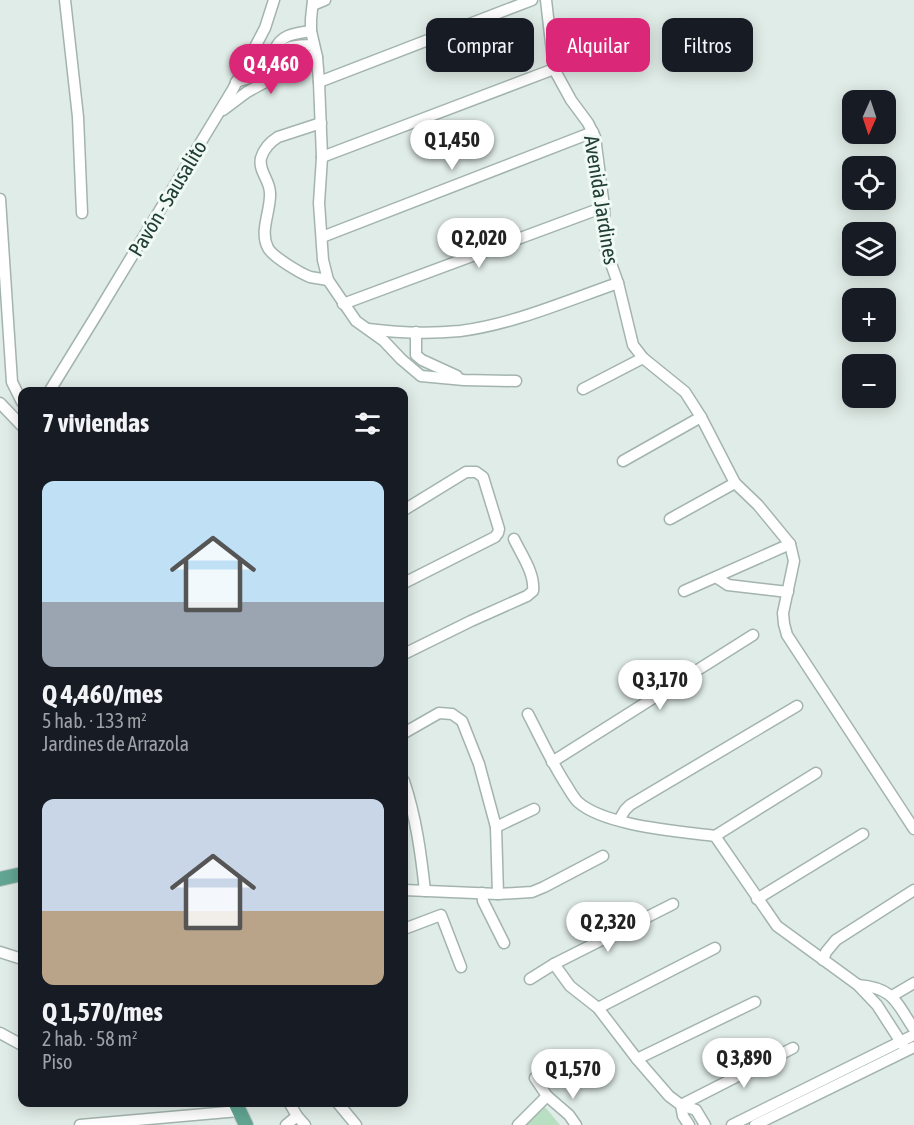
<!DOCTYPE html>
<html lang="es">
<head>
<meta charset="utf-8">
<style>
	body { margin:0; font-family:"Asap Condensed",sans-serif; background:#242831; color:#f1f3f6; height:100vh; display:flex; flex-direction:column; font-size:22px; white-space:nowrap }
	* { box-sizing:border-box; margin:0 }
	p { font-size:20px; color:#9ea1a6 }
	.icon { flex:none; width:33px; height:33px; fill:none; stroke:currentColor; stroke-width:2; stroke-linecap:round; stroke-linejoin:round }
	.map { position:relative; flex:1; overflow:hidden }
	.sheet { position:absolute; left:18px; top:387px; width:390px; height:720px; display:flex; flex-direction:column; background:#171b24; border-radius:12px; box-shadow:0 3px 15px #0003 }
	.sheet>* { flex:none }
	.hud { position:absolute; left:426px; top:18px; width:398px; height:54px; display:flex; gap:12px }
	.needle { width:39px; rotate:183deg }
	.controls { position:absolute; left:842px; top:90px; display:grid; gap:12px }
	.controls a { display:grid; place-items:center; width:54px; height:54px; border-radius:12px; background:#171b24; box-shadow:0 3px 15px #0003; font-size:30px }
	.price { position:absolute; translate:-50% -51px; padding:0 14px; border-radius:21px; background:#fff; color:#222; font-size:20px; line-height:39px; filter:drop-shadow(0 2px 3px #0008) }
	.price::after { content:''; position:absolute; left:50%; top:36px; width:18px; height:14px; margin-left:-9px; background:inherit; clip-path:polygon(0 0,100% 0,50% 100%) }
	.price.on { background:#db2777; color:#fff }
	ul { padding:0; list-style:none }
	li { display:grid; align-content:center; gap:12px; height:318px; padding:0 24px }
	li span { display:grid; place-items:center; height:186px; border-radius:12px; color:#555 }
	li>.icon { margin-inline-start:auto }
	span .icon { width:108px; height:108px; fill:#fffc; stroke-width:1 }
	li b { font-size:26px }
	h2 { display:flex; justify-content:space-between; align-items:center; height:72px; padding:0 24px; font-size:26px }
	.tag { padding:0 21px; border-radius:12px; background:#171b24; box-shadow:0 3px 15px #0003; font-size:21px; line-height:54px }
	.tag.on { background:#db2777; color:#fff }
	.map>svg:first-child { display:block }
	.green { fill:#b8dfc2 }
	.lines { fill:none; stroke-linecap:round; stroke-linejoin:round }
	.minor-casing { stroke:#a3b4ae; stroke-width:13 }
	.major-casing { stroke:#c1c9c6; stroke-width:16 }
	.minor { stroke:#fff; stroke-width:10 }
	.major { stroke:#62a592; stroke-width:14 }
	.labels { text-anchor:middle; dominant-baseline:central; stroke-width:6; stroke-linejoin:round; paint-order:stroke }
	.street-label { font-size:21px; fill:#203e35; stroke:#f1f9f5 }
</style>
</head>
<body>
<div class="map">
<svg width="914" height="1125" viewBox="0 0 914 1125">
	<rect width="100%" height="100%" fill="#e0ece7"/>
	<polygon class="green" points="545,1107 560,1125 525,1125"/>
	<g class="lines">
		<g class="minor-casing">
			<g id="minor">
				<polyline points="65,0 78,117 82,213"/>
				<polyline points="313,0 311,19 311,31 317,57 319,82 322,157 319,203 323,260 328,280 356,321 384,341 401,359 421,376 464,380 516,381"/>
				<polyline points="546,0 554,69 571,100 588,123 595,137 604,207 605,247 618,283 633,345 643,358 685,392 701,417 735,483 758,505 790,544 794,561 783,613 784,624 787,635 914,829"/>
				<polyline points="313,5 325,0"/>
				<path d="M277 63C282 43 297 46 314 45"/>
				<path d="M236 82C244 79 263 75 268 69 272 64 274 56 275 50 280 34 297 33 311 31"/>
				<polyline points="319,82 532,0"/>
				<polyline points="223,110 247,92 280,74 284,70 289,55 295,53 317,57"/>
				<path d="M321 123 278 137C270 142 264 148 261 158 258 171 270 180 270 193 271 211 259 231 268 248 273 257 300 273 310 277 316 278 322 279 328 280"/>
				<polyline points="322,157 554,69"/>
				<polyline points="0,199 12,382 22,402"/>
				<polyline points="322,237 593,132"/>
				<polyline points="343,304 604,207"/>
				<path d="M368 329C398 333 429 334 460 331 514 324 566 301 618 283"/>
				<polyline points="416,332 416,355 422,360 457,376"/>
				<polyline points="583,389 643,358"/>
				<polyline points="49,392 97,314 233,89 265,28 274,0"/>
				<polyline points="0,403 22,426"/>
				<polyline points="623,461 701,417"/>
				<polyline points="404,510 466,472 476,472 483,477 499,529 498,533 495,537 404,583"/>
				<polyline points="670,519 735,483"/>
				<polyline points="716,577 728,585 788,592"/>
				<polyline points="684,591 790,544"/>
				<path d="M404 654 471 621 527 596 533 591C535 573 521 554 514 539"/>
				<path d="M528 714C540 737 551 761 565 783 569 789 573 797 578 802 605 826 678 831 715 836L777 926 858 985 877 1005 906 1050"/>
				<polyline points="404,733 439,713 452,714 462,721 479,764 496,827 498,894"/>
				<polyline points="552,762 753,635"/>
				<path d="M404 781C416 817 421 854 425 891"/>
				<polyline points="619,820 625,810 630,805 797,706"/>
				<polyline points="496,827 534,809"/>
				<polyline points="715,836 816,773"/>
				<polyline points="404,890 498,894 532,892 544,887 603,856"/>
				<polyline points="482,893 483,901 504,943"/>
				<polyline points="757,899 863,834"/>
				<polyline points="404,929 441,915 461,967"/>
				<polyline points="0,952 22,959"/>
				<polyline points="823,960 826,952 836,940 914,890"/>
				<polyline points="554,964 570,986 598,1008 637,1059 669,1096 681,1105 696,1110 705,1125"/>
				<polyline points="530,979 554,964 673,904"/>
				<path d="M858 985C894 988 896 1002 914 1029"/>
				<polyline points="892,996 914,983"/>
				<polyline points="598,1008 715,948"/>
				<polyline points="0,1033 22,1045"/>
				<polyline points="637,1059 755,1002"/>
				<polyline points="535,1078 547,1096 569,1115 576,1125"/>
				<polyline points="289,1102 297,1116 305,1125"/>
				<polyline points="337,1102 356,1125"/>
				<polyline points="681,1105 793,1048"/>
				<polyline points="681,1105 683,1116 689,1125"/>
				<polyline points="80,1125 239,1111"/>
				<polyline points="286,1125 297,1116"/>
				<polyline points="518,1125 547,1096"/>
				<polyline points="732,1125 914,1035"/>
				<polyline points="755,1125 914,1047"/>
			</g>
		</g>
		<g class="major-casing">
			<g id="major">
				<polyline points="0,879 22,874"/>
				<polyline points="235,1102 246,1125"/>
			</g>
		</g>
		<use href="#minor" class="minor"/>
		<use href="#major" class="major"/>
	</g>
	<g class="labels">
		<g class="street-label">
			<text transform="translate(167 198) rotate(-59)">Pavón - Sausalito</text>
			<text transform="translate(602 200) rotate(81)">Avenida Jardines</text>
		</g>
	</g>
</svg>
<div class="controls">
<a><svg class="needle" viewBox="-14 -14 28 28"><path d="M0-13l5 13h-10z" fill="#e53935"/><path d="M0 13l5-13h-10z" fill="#9ea1a6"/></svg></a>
<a><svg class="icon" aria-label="locate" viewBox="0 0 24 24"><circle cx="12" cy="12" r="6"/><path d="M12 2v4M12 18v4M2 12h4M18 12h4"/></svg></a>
<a><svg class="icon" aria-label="layers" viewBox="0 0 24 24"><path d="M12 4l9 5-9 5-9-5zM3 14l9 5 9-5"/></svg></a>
<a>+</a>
<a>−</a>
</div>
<b class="price on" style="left:271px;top:95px">Q 4,460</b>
<b class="price" style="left:452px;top:171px">Q 1,450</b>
<b class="price" style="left:479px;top:269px">Q 2,020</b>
<b class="price" style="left:660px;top:711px">Q 3,170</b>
<b class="price" style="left:608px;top:953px">Q 2,320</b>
<b class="price" style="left:744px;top:1089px">Q 3,890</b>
<b class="price" style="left:573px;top:1100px">Q 1,570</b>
<div class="hud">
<a class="tag">Comprar</a>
<a class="tag on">Alquilar</a>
<a class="tag">Filtros</a>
</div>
<section class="sheet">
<h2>7 viviendas<svg class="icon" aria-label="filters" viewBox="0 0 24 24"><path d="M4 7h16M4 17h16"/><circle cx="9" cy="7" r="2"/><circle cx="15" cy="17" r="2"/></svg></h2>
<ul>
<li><span style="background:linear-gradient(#bfe0f5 65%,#9aa5b1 0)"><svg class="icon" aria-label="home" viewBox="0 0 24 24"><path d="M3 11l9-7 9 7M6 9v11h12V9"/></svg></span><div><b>Q 4,460/mes</b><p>5 hab. · 133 m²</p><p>Jardines de Arrazola</p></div></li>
<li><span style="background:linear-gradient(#c9d6e8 60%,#b9a48a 0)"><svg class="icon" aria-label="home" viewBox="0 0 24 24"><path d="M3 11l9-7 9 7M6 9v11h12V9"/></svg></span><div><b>Q 1,570/mes</b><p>2 hab. · 58 m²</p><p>Piso</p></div></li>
</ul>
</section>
</div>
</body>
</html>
